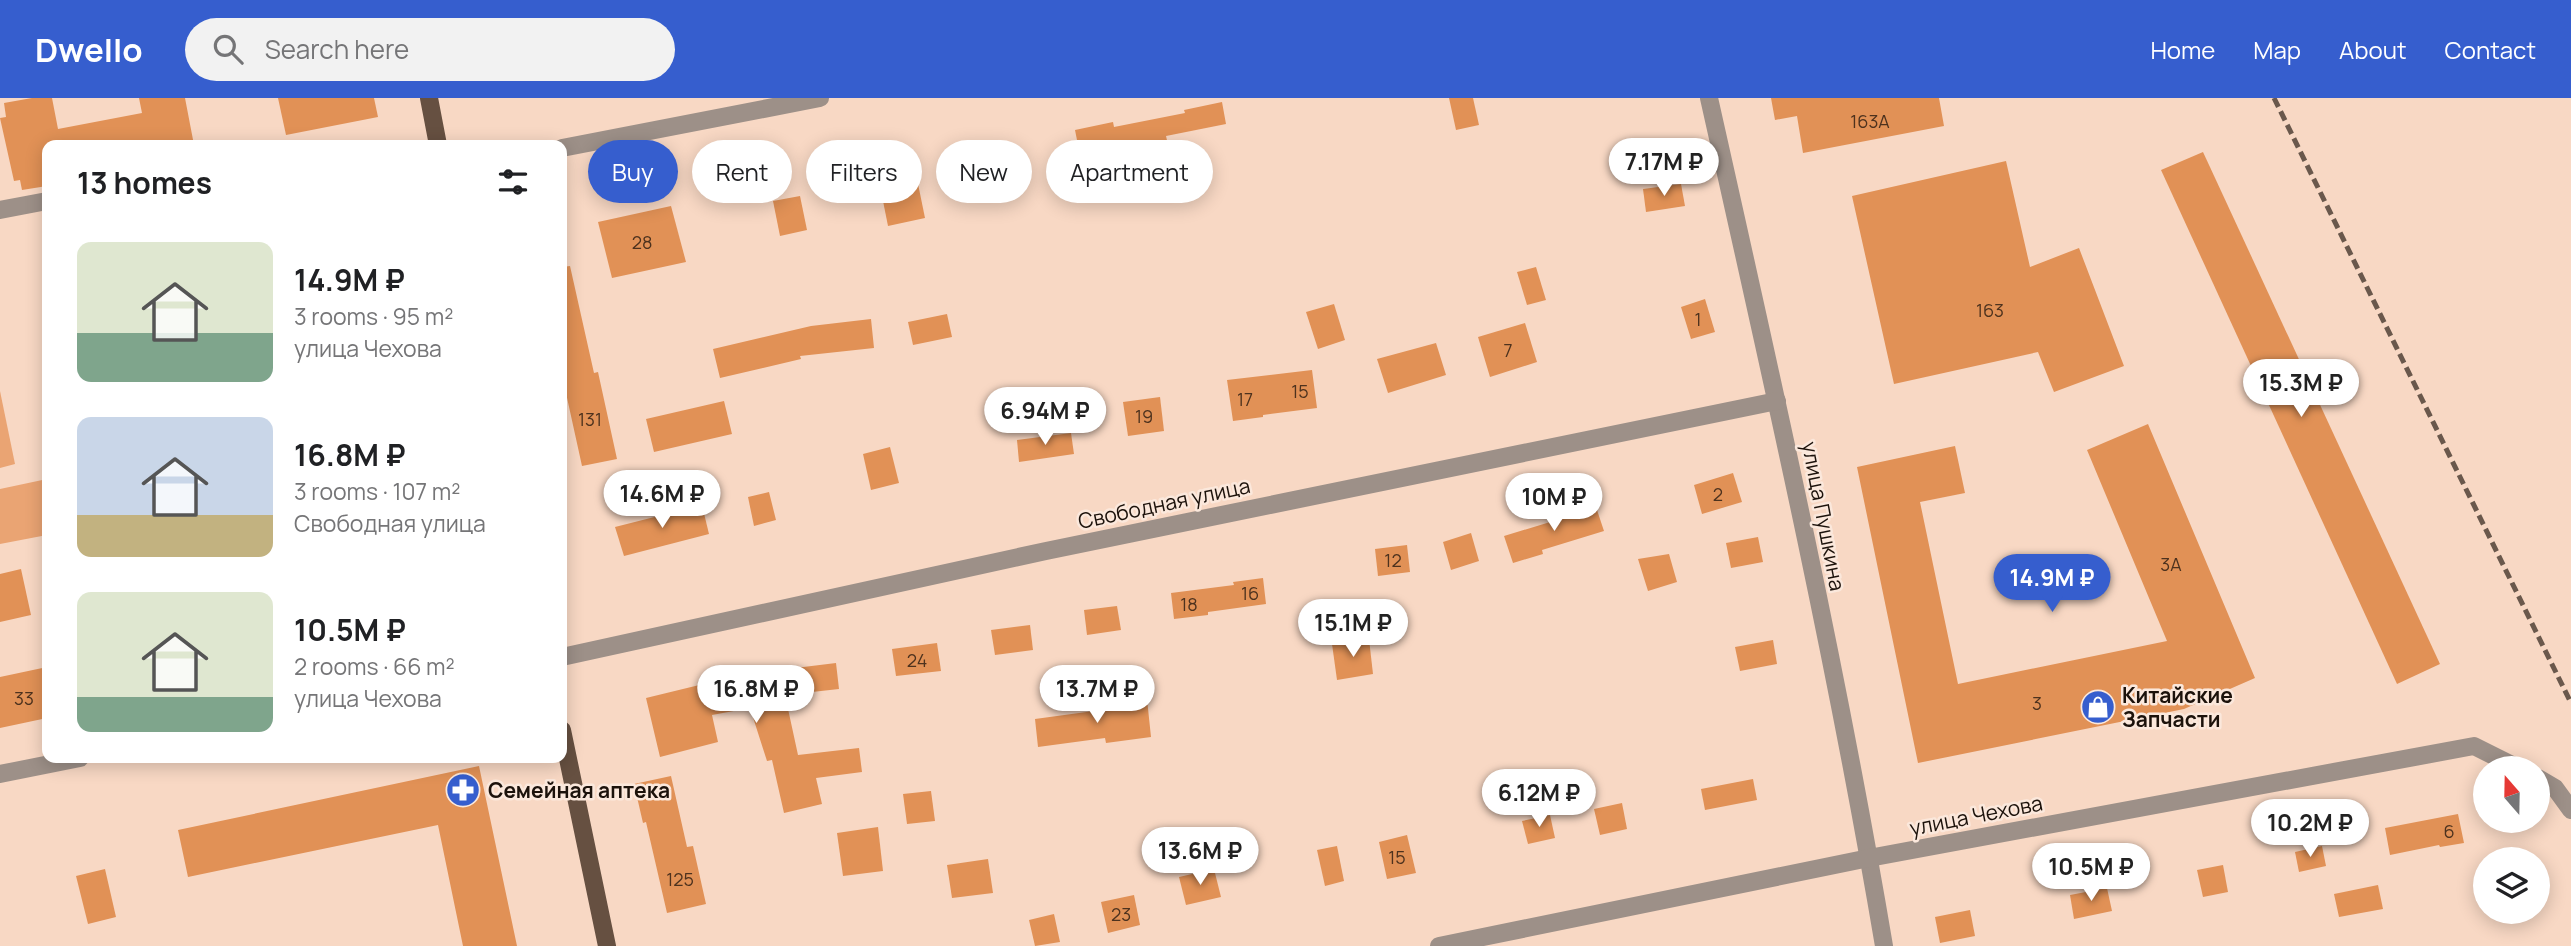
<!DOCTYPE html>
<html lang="en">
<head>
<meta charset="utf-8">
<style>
	body { margin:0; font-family:Manrope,sans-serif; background:#f2f2f2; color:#202124; height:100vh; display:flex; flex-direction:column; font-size:26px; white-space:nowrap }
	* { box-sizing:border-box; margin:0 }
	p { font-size:23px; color:#757577 }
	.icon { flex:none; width:38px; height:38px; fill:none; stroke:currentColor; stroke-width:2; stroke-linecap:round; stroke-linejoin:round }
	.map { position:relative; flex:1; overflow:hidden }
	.panel { position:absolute; left:42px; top:42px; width:525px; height:623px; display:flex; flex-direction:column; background:#fff; border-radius:14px; box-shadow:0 4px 18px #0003 }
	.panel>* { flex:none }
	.hud { position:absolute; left:588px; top:42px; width:665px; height:63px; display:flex; gap:14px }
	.needle { width:46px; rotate:340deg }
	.fabs { position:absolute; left:2473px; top:658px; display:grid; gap:14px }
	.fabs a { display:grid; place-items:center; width:77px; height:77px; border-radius:50%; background:#fff; box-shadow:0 4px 18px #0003; font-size:35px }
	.price { position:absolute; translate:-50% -60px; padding:0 16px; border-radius:24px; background:#fff; color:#222; font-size:23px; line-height:46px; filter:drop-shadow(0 2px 4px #0008) }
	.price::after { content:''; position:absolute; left:50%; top:42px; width:21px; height:16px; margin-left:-10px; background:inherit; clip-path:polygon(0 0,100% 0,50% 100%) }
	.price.active { background:#365ece; color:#fff }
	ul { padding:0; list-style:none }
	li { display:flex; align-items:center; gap:21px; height:175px; padding:0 35px }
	li span { display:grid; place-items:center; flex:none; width:196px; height:140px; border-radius:14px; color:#555 }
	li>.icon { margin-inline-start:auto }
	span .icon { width:84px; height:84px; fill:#fffc; stroke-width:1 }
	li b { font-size:30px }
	h2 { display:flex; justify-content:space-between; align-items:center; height:84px; padding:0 35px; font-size:30px }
	.chip { padding:0 24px; border-radius:32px; background:#fff; box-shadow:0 4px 18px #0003; font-size:24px; line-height:63px }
	.chip.active { background:#365ece; color:#fff }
	header { display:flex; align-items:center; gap:42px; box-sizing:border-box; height:98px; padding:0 35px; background:#365ece; color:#fff }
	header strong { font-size:33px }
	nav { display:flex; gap:38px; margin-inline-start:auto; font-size:24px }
	.search { width:490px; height:63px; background:#f2f2f2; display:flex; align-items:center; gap:18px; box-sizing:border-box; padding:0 24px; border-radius:38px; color:#757577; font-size:26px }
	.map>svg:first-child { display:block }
	.green { fill:#eaa473 }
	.building { fill:#e19156 }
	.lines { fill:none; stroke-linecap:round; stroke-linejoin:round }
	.minor { stroke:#9d9088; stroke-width:18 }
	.major { stroke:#665041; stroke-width:18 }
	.rail { stroke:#6a584c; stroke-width:5; stroke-dasharray:10 5; stroke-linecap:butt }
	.labels { text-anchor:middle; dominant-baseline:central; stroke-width:5; stroke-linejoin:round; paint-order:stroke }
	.number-label { font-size:18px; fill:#4d321e }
	.street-label { font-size:21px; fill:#1c120b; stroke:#fbe8dc }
	.poi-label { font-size:21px; font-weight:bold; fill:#1c120b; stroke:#fbe8dc; text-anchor:start }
</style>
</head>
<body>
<header>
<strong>Dwello</strong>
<div class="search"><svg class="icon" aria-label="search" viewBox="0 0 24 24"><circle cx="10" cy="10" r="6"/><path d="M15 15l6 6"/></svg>Search here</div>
<nav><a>Home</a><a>Map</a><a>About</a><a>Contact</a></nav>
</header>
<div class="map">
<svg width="2571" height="848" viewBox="0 0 2571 848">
	<rect width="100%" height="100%" fill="#f8d8c4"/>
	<g class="green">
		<polygon points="0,293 15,366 0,370"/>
		<polygon points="47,381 47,437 0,446 0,391"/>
	</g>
	<g class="building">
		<polygon points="32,0 52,0 58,31 142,15 139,0 185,0 194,47 47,47 47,88 22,92 20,82 14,83 0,20 6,19 4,5"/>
		<polygon points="278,0 374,0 378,19 286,37"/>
		<polygon points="1449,0 1473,0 1479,27 1456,32"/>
		<polygon points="1771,0 1939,0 1944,28 1803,55 1797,18 1775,22"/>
		<polygon points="1222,4 1226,26 1166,38 1169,51 1145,56 1142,43 1080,57 1075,32 1113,24 1114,29 1185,15 1184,12"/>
		<polygon points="2203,54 2440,566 2397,586 2161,72"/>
		<polygon points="2006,63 2030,169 2079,150 2124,268 2054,294 2038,254 1894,286 1852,98"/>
		<polygon points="916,76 925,120 888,128 879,83"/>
		<polygon points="1681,86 1685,108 1646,114 1643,91"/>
		<polygon points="800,98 807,132 780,138 773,103"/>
		<polygon points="671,108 686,164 612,180 598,124"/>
		<polygon points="570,168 594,275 598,274 617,361 582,368 562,277 562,169"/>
		<polygon points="1536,169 1546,202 1527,207 1517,174"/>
		<polygon points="1705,201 1715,234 1691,241 1681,209"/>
		<polygon points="1334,206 1345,242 1318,251 1306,214"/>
		<polygon points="947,216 952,239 913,247 908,224"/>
		<polygon points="871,221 874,250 800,258 801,261 720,280 713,251 811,228"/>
		<polygon points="1525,225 1537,264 1490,279 1478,239"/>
		<polygon points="1436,245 1446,277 1388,295 1377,261"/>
		<polygon points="1312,272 1317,310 1263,317 1263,319 1233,323 1227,282"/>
		<polygon points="1160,299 1164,333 1128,338 1123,304"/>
		<polygon points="724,303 732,336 654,354 646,321"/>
		<polygon points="2148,326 2255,580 2184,611 1918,665 1857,369 1955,348 1965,395 1920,404 1958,586 2167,543 2087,352"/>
		<polygon points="1071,335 1074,356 1019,364 1017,342"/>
		<polygon points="890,349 899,385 871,392 863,356"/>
		<polygon points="1733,375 1742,404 1702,416 1694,387"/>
		<polygon points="769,394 776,422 754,428 748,399"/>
		<polygon points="1595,406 1604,433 1542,452 1543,456 1513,465 1504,438 1560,421 1559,417"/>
		<polygon points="702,407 709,436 624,458 615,429"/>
		<polygon points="1471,435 1479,463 1451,472 1443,444"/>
		<polygon points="1758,439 1763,464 1731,470 1726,445"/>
		<polygon points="1407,447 1410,474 1378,478 1375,451"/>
		<polygon points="1669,456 1677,484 1648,493 1638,461"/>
		<polygon points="21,471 31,517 0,524 0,476"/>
		<polygon points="1263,480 1266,506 1208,514 1208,517 1174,521 1171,495 1234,487 1233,484"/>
		<polygon points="1117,508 1121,532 1087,537 1084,512"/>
		<polygon points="1030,527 1033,552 995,557 991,532"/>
		<polygon points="1369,541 1373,576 1337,582 1332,546"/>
		<polygon points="1773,542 1777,566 1740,573 1735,549"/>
		<polygon points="937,545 941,573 896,578 892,551"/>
		<polygon points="836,565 839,591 785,597 798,657 859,650 862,674 816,680 822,706 784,715 772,662 767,663 750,610 712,617 718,644 660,659 646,600 777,568 779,572"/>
		<polygon points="47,569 47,620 0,630 0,579"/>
		<polygon points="1147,601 1151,639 1106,645 1105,640 1038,649 1035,621 1101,612 1101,608"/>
		<polygon points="479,668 517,848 463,848 438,727 188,779 178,732"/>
		<polygon points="671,678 687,749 693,748 706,806 667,815 646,724 643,725 634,686"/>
		<polygon points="1753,681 1757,702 1705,712 1701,691"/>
		<polygon points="931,693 935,723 907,726 903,696"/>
		<polygon points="1622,705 1627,731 1600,737 1594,711"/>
		<polygon points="2458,716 2464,745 2440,749 2439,747 2390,757 2385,730"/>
		<polygon points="1550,717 1555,740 1528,746 1522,723"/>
		<polygon points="878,729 883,773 843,778 837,735"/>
		<polygon points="1407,737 1416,775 1387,781 1379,744"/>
		<polygon points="1337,748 1344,783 1325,788 1317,752"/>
		<polygon points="2322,748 2326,768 2299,774 2295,754"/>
		<polygon points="988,761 993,795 952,800 947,767"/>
		<polygon points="2223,767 2228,794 2203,799 2197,772"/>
		<polygon points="105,771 116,819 88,826 76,778"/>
		<polygon points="1214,771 1221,799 1186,807 1179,779"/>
		<polygon points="2378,787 2383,811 2339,819 2334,796"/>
		<polygon points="2107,790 2112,813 2074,821 2070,797"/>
		<polygon points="1134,797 1140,827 1108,835 1101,804"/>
		<polygon points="1970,812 1975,838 1940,845 1935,819"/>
		<polygon points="1054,816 1060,844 1035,848 1029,822"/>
	</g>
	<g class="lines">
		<g class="minor">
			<path d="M1709 0C1772 281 1836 563 1884 848"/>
			<polyline points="562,50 820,0"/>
			<polyline points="0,112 47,103"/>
			<polyline points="562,559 1046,453 1777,303"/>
			<polyline points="0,676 80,660"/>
			<polyline points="2538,680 2555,690 2571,712"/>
			<polyline points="1439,848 1869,760 2474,648 2518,670"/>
		</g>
		<g class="major">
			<polyline points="429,0 438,47"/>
			<polyline points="562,632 607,848"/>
		</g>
		<polyline class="rail" points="2274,0 2571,605"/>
	</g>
	<defs>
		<g id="shop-disc" transform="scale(1.75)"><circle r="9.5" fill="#365ece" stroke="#fbe8dc"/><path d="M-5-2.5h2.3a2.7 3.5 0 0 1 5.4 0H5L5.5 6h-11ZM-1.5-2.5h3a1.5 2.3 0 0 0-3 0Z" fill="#fff"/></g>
		<g id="pharmacy-disc" transform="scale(1.75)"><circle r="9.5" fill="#365ece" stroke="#fbe8dc"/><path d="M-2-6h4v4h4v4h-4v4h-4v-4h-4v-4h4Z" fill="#fff"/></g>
	</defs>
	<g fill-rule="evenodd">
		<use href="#shop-disc" x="2098" y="609"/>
		<use href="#pharmacy-disc" x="463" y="692"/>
	</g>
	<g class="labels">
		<g class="number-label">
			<text x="1870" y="23">163А</text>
			<text x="642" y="144">28</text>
			<text x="1990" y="212">163</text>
			<text x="1698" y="221">1</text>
			<text x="1508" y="252">7</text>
			<text x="1300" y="293">15</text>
			<text x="1245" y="301">17</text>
			<text x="1144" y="318">19</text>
			<text x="590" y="321">131</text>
			<text x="1718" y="396">2</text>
			<text x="1393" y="462">12</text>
			<text x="2171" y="466">3А</text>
			<text x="1250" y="495">16</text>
			<text x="1189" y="506">18</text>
			<text x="917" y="562">24</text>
			<text x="24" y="600">33</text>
			<text x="2037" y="605">3</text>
			<text x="2449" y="733">6</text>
			<text x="1397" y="759">15</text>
			<text x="680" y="781">125</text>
			<text x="1121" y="816">23</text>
		</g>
		<g class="street-label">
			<text transform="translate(1164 405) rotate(-12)">Свободная улица</text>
			<text transform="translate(1824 418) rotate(79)">улица Пушкина</text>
			<text transform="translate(1976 717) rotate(-11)">улица Чехова</text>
		</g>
		<g class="poi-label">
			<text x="2122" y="597">Китайские<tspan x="2122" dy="24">Запчасти</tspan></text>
			<text x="488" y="692">Семейная аптека</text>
		</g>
	</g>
</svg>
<div class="fabs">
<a><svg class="needle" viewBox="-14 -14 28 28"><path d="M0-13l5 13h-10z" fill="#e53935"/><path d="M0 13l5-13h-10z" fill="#757577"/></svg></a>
<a><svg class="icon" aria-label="layers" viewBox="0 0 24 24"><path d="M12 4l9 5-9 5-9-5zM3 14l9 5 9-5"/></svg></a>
</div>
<b class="price" style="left:1664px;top:100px">7.17M ₽</b>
<b class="price" style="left:2301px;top:321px">15.3M ₽</b>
<b class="price" style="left:1045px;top:349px">6.94M ₽</b>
<b class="price" style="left:662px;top:432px">14.6M ₽</b>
<b class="price" style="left:1554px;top:435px">10M ₽</b>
<b class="price active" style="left:2052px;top:516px">14.9M ₽</b>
<b class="price" style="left:1353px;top:561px">15.1M ₽</b>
<b class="price" style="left:756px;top:627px">16.8M ₽</b>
<b class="price" style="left:1097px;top:627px">13.7M ₽</b>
<b class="price" style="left:1539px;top:731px">6.12M ₽</b>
<b class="price" style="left:2310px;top:761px">10.2M ₽</b>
<b class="price" style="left:1200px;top:789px">13.6M ₽</b>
<b class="price" style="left:2091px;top:805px">10.5M ₽</b>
<div class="hud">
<a class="chip active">Buy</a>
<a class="chip">Rent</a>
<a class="chip">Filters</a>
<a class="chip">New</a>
<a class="chip">Apartment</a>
</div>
<section class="panel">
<h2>13 homes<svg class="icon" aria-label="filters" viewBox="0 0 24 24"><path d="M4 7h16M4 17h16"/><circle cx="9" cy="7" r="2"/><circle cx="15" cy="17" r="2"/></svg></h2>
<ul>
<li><span style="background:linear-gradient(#dfe7d0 65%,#7fa58c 0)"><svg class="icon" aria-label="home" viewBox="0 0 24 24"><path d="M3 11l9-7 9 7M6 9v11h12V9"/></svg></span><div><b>14.9M ₽</b><p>3 rooms · 95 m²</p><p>улица Чехова</p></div></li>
<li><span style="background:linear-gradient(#c9d6e8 70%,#c2b280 0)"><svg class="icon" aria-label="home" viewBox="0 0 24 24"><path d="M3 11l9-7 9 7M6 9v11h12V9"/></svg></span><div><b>16.8M ₽</b><p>3 rooms · 107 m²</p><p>Свободная улица</p></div></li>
<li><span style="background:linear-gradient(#dfe7d0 75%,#7fa58c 0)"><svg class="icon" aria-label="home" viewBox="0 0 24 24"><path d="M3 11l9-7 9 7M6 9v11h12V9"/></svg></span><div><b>10.5M ₽</b><p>2 rooms · 66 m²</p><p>улица Чехова</p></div></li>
</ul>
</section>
</div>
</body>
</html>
